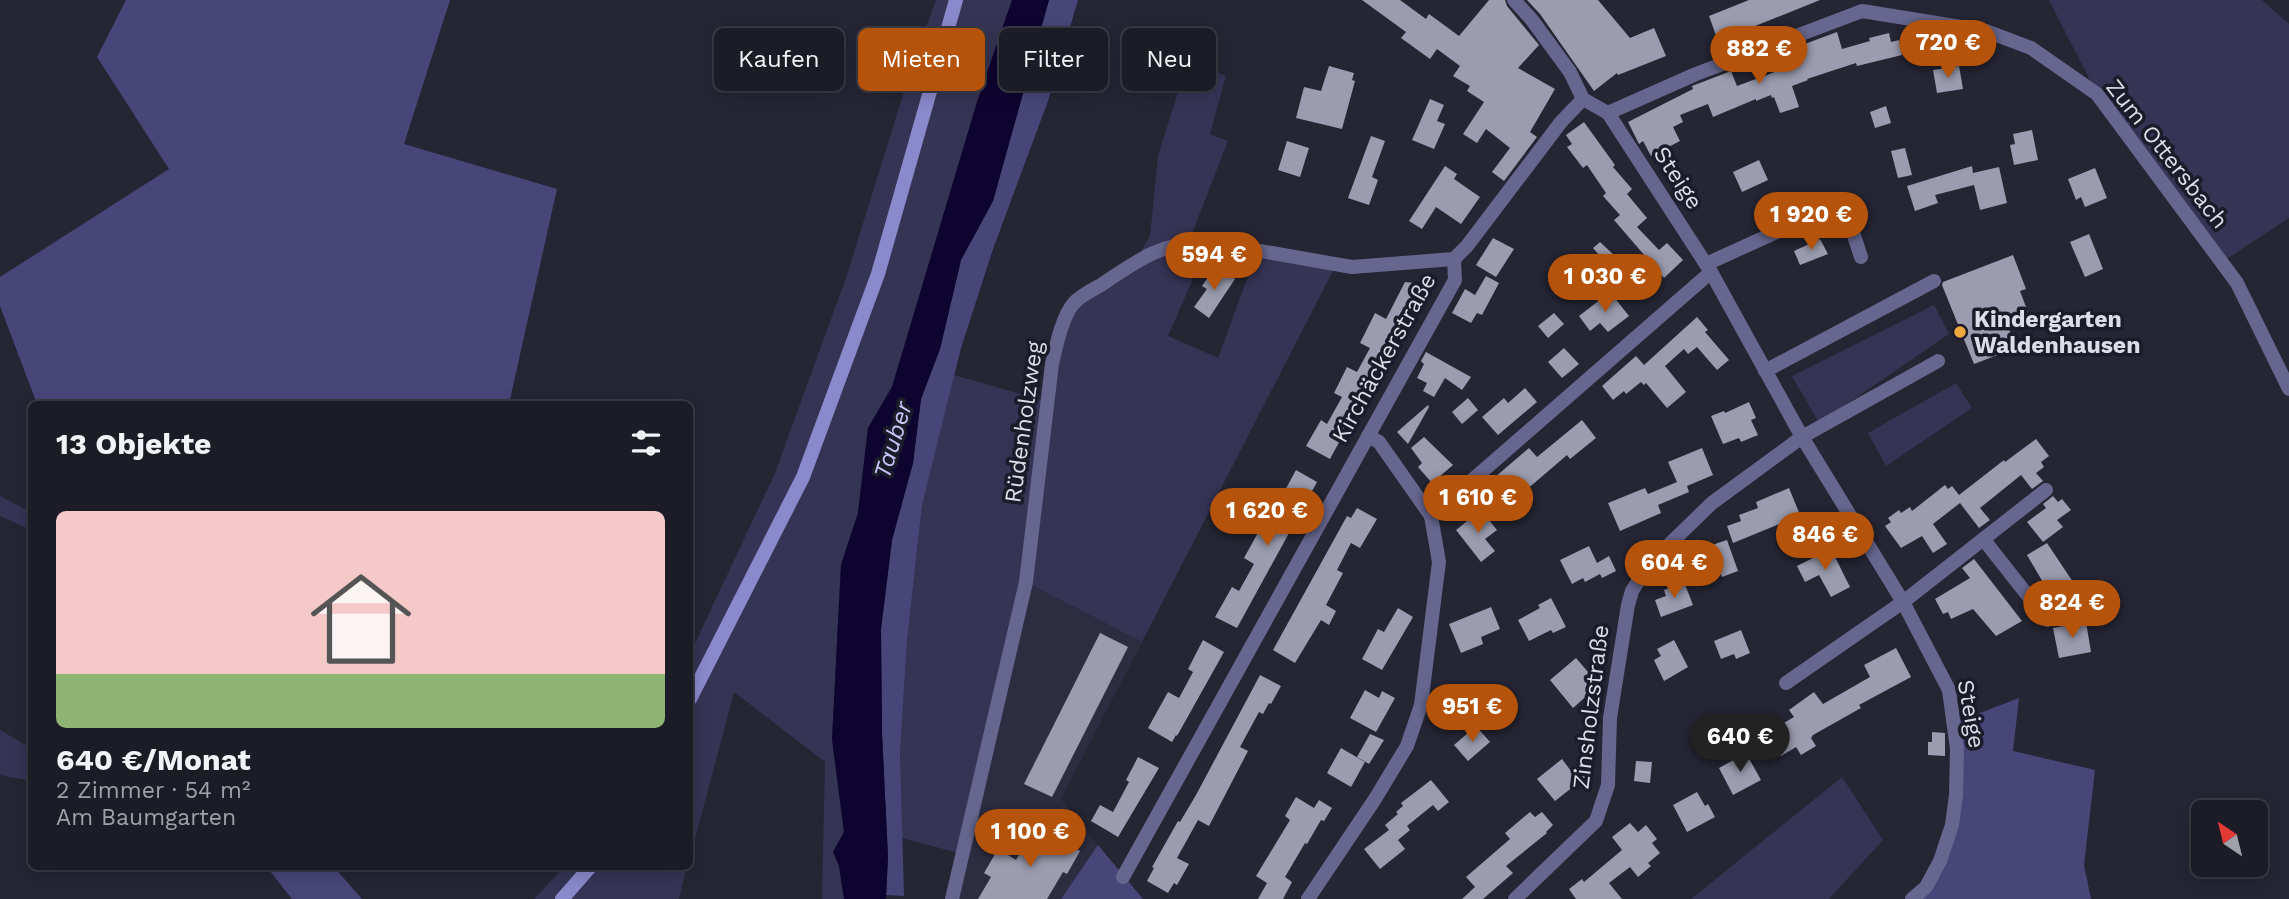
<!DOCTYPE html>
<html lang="de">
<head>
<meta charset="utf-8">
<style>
	body { margin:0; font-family:"Work Sans",sans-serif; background:#25252f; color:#f1f3f6; height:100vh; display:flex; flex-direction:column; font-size:26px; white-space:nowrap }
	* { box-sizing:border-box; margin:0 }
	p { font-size:23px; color:#a0a1a7 }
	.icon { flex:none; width:38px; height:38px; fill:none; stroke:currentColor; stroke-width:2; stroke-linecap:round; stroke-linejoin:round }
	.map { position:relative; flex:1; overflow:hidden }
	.side { position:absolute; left:28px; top:401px; width:665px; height:469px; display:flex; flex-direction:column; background:#1c1c27; border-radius:10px; box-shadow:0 4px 18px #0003,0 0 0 2px #3a3a44 }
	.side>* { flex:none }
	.top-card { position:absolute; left:714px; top:28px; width:665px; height:63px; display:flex; gap:14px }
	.needle { width:46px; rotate:325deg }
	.fabs { position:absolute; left:2191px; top:800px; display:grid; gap:14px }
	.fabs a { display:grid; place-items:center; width:77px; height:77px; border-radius:10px; background:#1c1c27; box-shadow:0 4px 18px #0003,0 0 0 2px #3a3a44; font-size:35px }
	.price { position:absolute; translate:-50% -60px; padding:0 16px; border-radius:24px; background:#b45309; color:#fff; font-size:23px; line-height:46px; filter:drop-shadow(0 2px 4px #0008) }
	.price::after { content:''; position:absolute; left:50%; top:42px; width:21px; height:16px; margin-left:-10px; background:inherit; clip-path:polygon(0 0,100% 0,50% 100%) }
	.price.active { background:#222; color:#fff }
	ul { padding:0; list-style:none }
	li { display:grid; align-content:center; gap:14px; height:371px; padding:0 28px }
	li span { display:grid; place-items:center; height:217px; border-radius:10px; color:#555 }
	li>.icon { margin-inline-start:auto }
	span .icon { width:126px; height:126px; fill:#fffc; stroke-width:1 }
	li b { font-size:30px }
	h2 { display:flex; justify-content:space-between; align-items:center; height:84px; padding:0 28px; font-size:30px }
	.pill { padding:0 24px; border-radius:10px; background:#1c1c27; box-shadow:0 4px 18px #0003,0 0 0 2px #3a3a44; font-size:24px; line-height:63px }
	.pill.active { background:#b45309; color:#fff }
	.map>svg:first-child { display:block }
	.built { fill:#2d2d42 }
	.green { fill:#353455 }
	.forest { fill:#484679 }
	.water { fill:#0e0430 }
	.building { fill:#9b9caf }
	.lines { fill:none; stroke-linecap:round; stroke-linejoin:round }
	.street { stroke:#66668f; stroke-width:14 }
	.secondary { stroke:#8a89cb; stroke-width:14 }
	.poi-dot { fill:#eea83c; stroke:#1b1b2a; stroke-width:2.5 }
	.labels { text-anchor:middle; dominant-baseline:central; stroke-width:7; stroke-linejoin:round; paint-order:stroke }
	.street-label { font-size:23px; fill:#dcdde7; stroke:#1b1b2a }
	.poi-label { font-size:23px; font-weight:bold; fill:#dcdde7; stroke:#1b1b2a; text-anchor:start }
	.water-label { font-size:24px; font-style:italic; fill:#c6c7f7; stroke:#1b1b2a }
</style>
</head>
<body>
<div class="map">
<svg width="2289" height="899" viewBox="0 0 2289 899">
	<rect width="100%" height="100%" fill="#252534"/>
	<polygon class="built" points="1026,582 1142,642 1061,799 1098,845 1061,899 952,899"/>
	<g class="green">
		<polygon points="936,0 1012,0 977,102 892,387 868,428 858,513 841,565 832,739 844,832 833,852 839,866 844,899 822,899 825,762 734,692 690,858 690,654 775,473 846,278 913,63"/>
		<polygon points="2049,0 2262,0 2289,24 2289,218 2222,262 2097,94"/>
		<polygon points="1188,60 1226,76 1210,134 1228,141 1189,241 1209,242 1168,336 1218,358 1257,252 1336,265 1142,642 1026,582 962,854 902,838 900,754 907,641 922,505 954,375 1045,401 1073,303 1134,263 1150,236 1158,156"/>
		<polygon points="1934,305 1949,334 1819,423 1792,376"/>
		<polygon points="1956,383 1972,408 1886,466 1868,433"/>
		<polygon points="0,496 31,512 31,530 0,516"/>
		<polygon points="0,730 31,748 31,781 0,775"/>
		<polygon points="1842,777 1883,840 1829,899 1691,899"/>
		<polygon points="565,866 687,866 679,899 534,899"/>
	</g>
	<g class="forest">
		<polygon points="126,0 450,0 404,144 557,189 509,404 37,404 0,306 0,277 169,169 97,57"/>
		<polygon points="1049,0 1078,0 1048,101 993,249 961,348 922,505 907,641 900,754 904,896 886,895 888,857 882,733 881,629 892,540 913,463 921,399 940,349 961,260 993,201"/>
		<polygon points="2019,698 2013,751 2095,770 2084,865 2091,899 1912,899 1952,825 1954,723"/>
		<polygon points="1098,845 1143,899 1061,899"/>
		<polygon points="266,866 333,866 362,899 292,899"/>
	</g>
	<polygon class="water" points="1012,0 1049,0 993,201 961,260 940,349 921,399 913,463 892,540 881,629 882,733 888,857 886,899 844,899 839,866 833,852 844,832 832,739 841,565 858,513 868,428 892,387 977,102"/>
	<g class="building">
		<polygon points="1362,0 1400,0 1426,19 1429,14 1459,36 1489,0 1505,0 1507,6 1539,45 1518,68 1555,89 1530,132 1537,137 1504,181 1492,172 1510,148 1486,129 1477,143 1463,134 1484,102 1467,91 1470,86 1453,76 1460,66 1437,49 1430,59 1401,38 1406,32"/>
		<polygon points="1527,0 1598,0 1630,38 1654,28 1666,56 1618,75 1617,73 1594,91 1540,14"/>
		<polygon points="1749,0 1820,0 1718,41 1709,16"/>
		<polygon points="1837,32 1842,49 1870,41 1869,38 1889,33 1891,42 1899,40 1902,55 1857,66 1856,63 1807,79 1808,80 1792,86 1799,107 1780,113 1774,97 1772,98 1771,95 1756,101 1756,99 1713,117 1708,104 1680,115 1683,122 1673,127 1680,141 1651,156 1643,141 1639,144 1628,122 1693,89 1692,86 1731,71 1737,86 1780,70 1775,55"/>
		<polygon points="1329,66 1354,73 1352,80 1355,81 1342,129 1296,118 1304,87 1321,91"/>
		<polygon points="1959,66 1963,89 1937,93 1933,70"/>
		<polygon points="1430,99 1444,105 1437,121 1445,124 1434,149 1412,140"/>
		<polygon points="1886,106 1891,123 1875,128 1870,112"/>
		<polygon points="1584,122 1615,165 1613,167 1632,189 1627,194 1647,218 1637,227 1659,250 1667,243 1683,260 1664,278 1614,220 1620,215 1603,196 1606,193 1587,165 1583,168 1567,147 1572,144 1566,135"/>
		<polygon points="2032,130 2038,160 2014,165 2010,145 2015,144 2013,134"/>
		<polygon points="1371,136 1385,141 1372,177 1378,180 1369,205 1348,198"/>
		<polygon points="1287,141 1309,148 1300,177 1278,170"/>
		<polygon points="1905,148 1912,175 1898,178 1891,151"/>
		<polygon points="1759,160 1768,180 1742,192 1733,172"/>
		<polygon points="1445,166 1457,174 1454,179 1480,197 1461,224 1436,207 1422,229 1409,221"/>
		<polygon points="1972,166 1973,173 1999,167 2007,203 1980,210 1974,185 1935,195 1938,203 1915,211 1907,186"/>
		<polygon points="2095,168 2107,198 2085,207 2081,197 2076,200 2068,179"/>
		<polygon points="2089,234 2103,269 2085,277 2070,242"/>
		<polygon points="1493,238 1514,249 1496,277 1476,265"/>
		<polygon points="1820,239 1828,254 1800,265 1794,251"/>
		<polygon points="1600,242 1631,271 1601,297 1591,285 1611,269 1593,248"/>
		<polygon points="2013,255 2026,289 2020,291 2031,320 2009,329 2016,348 1974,364 1942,285 1943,282"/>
		<polygon points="1214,268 1219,272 1221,270 1235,279 1209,318 1194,307 1207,289 1202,286"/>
		<polygon points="1486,276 1499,283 1482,315 1477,313 1471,323 1452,313 1465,289 1475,295"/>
		<polygon points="1405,282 1422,284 1373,381 1359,406 1357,405 1348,420 1342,432 1344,433 1330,459 1306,446 1321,420 1327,424 1342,397 1334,393 1347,367 1357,372 1370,348 1360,343 1375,313 1386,319"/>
		<polygon points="1610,292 1629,316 1608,332 1600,323 1590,331 1579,316"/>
		<polygon points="1554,313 1564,324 1548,338 1538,326"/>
		<polygon points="1697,317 1708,330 1705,332 1729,360 1717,370 1697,347 1688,354 1684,349 1665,366 1686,392 1667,408 1646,383 1644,385 1641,382 1626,394 1624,391 1613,400 1602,386 1636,356 1644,365"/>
		<polygon points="1564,348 1579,364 1562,378 1548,362"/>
		<polygon points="1426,352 1471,377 1462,390 1445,378 1434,397 1423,391 1427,383 1417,378 1424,364 1421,361"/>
		<polygon points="1525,388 1537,402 1498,435 1482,417 1504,398 1508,403"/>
		<polygon points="1468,398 1478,410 1462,424 1452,412"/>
		<polygon points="1749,402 1756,418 1751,420 1758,435 1741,442 1739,438 1723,444 1711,416 1724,411 1725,413"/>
		<polygon points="1428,405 1429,407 1408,444 1397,432"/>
		<polygon points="1582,420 1596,438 1570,459 1567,455 1525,491 1520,486 1509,495 1494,478 1529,448 1537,457"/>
		<polygon points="1424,437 1453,465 1432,483 1418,467 1422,463 1411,448"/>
		<polygon points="2036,439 2049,456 2041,462 2044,467 2036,473 2043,481 2032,489 2021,475 1980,508 1990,520 1979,528 1960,503 1933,524 1947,544 1933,553 1922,536 1901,548 1885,526 1891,522 1888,518 1899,510 1901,513 1910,507 1912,511 1945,485 1948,489 1952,486 1959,495 2004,460 2005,462"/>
		<polygon points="1702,448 1713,475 1687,486 1689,492 1658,505 1661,513 1620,531 1608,503 1645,488 1648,494 1677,482 1668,462"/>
		<polygon points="1296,470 1317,482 1237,628 1215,617 1232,587 1239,591 1254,564 1244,558 1260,529 1263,531"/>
		<polygon points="1789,488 1803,522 1790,528 1787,521 1733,543 1727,526 1741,521 1739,515 1758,508 1756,502"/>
		<polygon points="2053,496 2058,502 2062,499 2071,510 2057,520 2063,527 2043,542 2027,522 2046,508 2043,504"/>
		<polygon points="1357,508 1377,519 1360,548 1351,543 1337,570 1343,573 1326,605 1336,611 1329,625 1321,620 1295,663 1273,650 1347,516 1351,518"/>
		<polygon points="1481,510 1497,530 1485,539 1495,551 1481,562 1456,530"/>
		<polygon points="1727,540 1738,571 1722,577 1721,574 1712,577 1707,564 1702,565 1697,550"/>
		<polygon points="2047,543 2077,588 2054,601 2027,555"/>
		<polygon points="1589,546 1597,563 1609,556 1616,571 1602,578 1600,574 1585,582 1583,578 1572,584 1560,560"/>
		<polygon points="1831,549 1850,587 1831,597 1819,575 1805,582 1797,566"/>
		<polygon points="1974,559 2022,621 1996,636 1973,609 1951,619 1948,612 1943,614 1935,599 1970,578 1962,568"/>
		<polygon points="1684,582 1693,605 1661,617 1655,600 1666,596 1664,590"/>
		<polygon points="1551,598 1566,627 1553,633 1551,630 1529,641 1518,620 1540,608 1538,605"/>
		<polygon points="1491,607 1500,629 1481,637 1483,644 1461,653 1449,624"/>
		<polygon points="1398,608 1413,617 1382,670 1362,659 1378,629 1384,632"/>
		<polygon points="2086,622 2091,652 2059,658 2053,628"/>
		<polygon points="1741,630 1750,653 1736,659 1734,654 1721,659 1714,641"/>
		<polygon points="1100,633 1128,647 1052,797 1024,784"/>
		<polygon points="1203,640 1224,652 1177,736 1176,735 1172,742 1148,728 1168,692 1179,698 1193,672 1188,669"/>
		<polygon points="1674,640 1688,667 1664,681 1654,660 1661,656 1657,649"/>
		<polygon points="1896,648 1911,677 1859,705 1861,708 1813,735 1811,738 1816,746 1801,755 1796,747 1781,756 1767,733 1794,717 1789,710 1814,692 1823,704 1870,677 1864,665"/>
		<polygon points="1576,658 1594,679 1586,686 1591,692 1573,708 1550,680"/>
		<polygon points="1260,675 1281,686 1271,704 1269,703 1263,714 1259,712 1240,747 1248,751 1209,826 1198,820 1187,840 1177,858 1189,864 1177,885 1174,883 1168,893 1147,881 1154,868 1152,867 1178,821 1180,822 1196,795"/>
		<polygon points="1365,690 1379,698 1382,691 1395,698 1376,732 1350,718"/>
		<polygon points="1476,726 1490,742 1468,761 1454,745"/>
		<polygon points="1932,732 1945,733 1945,756 1928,755 1928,742 1932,742"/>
		<polygon points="1370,734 1384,740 1369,764 1357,757"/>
		<polygon points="1341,748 1365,762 1351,787 1327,773"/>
		<polygon points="1746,753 1761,780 1733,795 1719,768"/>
		<polygon points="1138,757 1159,768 1118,837 1091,821 1100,805 1113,812 1129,782 1126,780"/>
		<polygon points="1562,759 1571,771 1580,764 1588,775 1555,801 1537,779"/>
		<polygon points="1636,761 1652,762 1650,783 1634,781"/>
		<polygon points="1431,780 1449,802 1438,811 1433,805 1407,826 1410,830 1398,840 1405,849 1380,869 1364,849 1389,830 1385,825 1398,814 1396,812 1403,806 1401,803"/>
		<polygon points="1697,792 1705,806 1708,804 1715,817 1687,832 1673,805"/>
		<polygon points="1296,797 1314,808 1319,800 1332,808 1324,821 1321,820 1307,844 1305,843 1285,877 1292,882 1283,899 1258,899 1267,883 1256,876 1290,820 1285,816"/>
		<polygon points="1530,812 1535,817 1542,812 1553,825 1546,832 1547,833 1506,866 1513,873 1483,899 1462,899 1475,887 1466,877 1510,839 1505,833"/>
		<polygon points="1630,823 1638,832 1646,825 1657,839 1652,843 1660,853 1648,863 1651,866 1638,877 1630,867 1609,883 1622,899 1576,899 1569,889 1582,879 1584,882 1622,850 1612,837"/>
		<polygon points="1036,825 1080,851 1067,874 1063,872 1047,899 978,899 991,877 984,873 998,849 1016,860"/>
	</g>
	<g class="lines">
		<g class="street">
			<polyline points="1514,0 1532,20 1570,72 1583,99 1608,113 1711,272 1802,437 1903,602 1949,690 1957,749 1956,795 1952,825 1940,861 1926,887 1912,899"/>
			<polyline points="1608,113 1696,74 1862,11 1986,31 2031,48 2097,94 2237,283 2289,389"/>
			<polyline points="1706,264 1843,202 1861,257"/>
			<polyline points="1765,371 1934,281"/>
			<polyline points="1368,436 1379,442 1431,516"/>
			<polyline points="1984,540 2047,620"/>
			<polyline points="1786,683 1903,602 2046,490"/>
			<polyline points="1123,877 1455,280 1454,259 1467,246 1561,122 1583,99"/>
			<path d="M952 899 1026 582 1052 364C1056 347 1062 316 1074 303 1080 296 1092 290 1101 285 1135 262 1165 240 1209 242L1352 267 1454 259"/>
			<polyline points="1308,899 1375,799 1407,746 1421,705 1439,562 1431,516 1711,272"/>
			<polyline points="1515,899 1596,821 1608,785 1610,718 1628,605 1632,591 1649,564 1712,503 1802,437 1938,361"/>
		</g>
		<g class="secondary">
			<polyline points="690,699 803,477 878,274 956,0"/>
			<polyline points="562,899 591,866"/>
		</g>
	</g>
	<circle class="poi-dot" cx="1960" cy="332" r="7"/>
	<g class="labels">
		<g class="street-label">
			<text transform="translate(2167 154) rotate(52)">Zum Ottersbach</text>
			<text transform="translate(1678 178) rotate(57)">Steige</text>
			<text transform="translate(1384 358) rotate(-61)">Kirchäckerstraße</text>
			<text transform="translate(1024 422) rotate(-82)">Rüdenholzweg</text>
			<text transform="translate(1591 707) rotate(-83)">Zinsholzstraße</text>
			<text transform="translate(1971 714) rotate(80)">Steige</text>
		</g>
		<g class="poi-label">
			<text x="1974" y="319">Kindergarten<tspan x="1974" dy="26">Waldenhausen</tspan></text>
		</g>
		<g class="water-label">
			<text transform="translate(893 440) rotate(-73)">Tauber</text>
		</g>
	</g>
</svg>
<div class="fabs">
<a><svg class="needle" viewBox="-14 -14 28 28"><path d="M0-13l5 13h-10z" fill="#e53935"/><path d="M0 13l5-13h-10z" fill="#a0a1a7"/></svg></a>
</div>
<b class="price" style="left:1948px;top:80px">720 €</b>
<b class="price" style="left:1759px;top:86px">882 €</b>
<b class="price" style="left:1811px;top:252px">1 920 €</b>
<b class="price" style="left:1214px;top:292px">594 €</b>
<b class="price" style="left:1605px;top:314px">1 030 €</b>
<b class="price" style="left:1478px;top:535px">1 610 €</b>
<b class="price" style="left:1267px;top:548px">1 620 €</b>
<b class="price" style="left:1825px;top:572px">846 €</b>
<b class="price" style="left:1674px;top:600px">604 €</b>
<b class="price" style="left:2072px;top:640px">824 €</b>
<b class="price" style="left:1472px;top:744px">951 €</b>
<b class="price active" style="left:1740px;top:774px">640 €</b>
<b class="price" style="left:1030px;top:869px">1 100 €</b>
<div class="top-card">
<a class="pill">Kaufen</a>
<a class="pill active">Mieten</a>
<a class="pill">Filter</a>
<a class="pill">Neu</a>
</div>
<section class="side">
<h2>13 Objekte<svg class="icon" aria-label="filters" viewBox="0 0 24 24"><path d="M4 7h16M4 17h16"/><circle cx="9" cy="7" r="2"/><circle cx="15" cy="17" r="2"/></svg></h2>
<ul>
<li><span style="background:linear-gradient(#f6c9c9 75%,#8fb573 0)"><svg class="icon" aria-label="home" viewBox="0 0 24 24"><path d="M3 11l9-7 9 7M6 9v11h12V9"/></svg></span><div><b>640 €/Monat</b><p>2 Zimmer · 54 m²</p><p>Am Baumgarten</p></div></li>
</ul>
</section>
</div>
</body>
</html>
